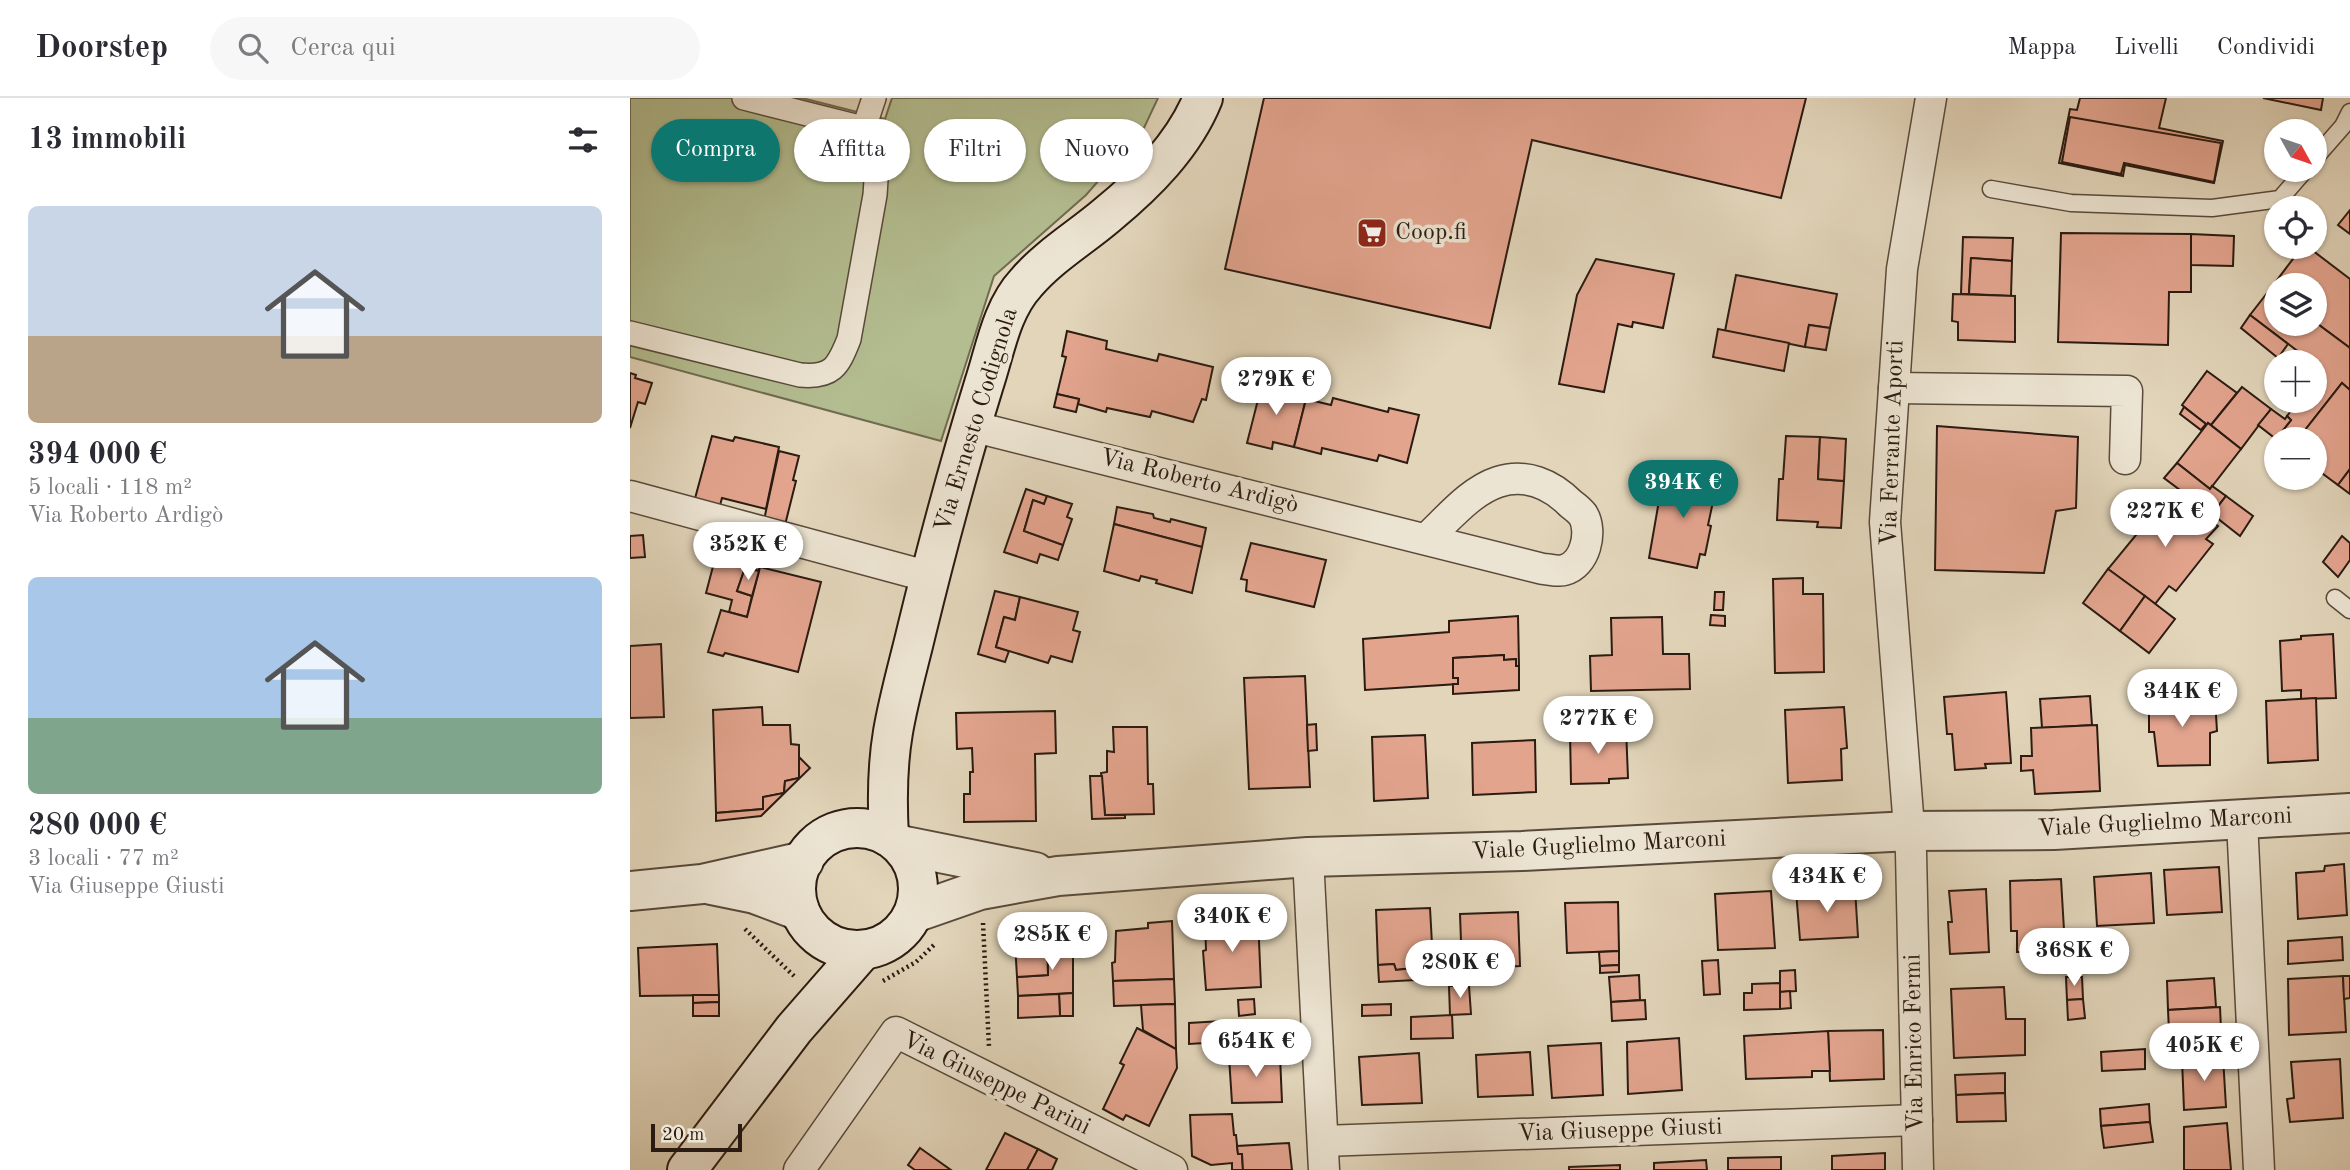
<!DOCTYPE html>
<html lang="it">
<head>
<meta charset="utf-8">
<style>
	body { margin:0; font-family:"Old Standard TT",serif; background:#f7f7f7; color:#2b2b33; height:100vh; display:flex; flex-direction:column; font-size:26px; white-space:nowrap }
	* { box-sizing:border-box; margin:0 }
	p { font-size:23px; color:#7c7c81 }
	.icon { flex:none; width:38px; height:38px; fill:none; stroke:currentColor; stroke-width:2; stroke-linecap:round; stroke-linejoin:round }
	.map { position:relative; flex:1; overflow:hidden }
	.details { display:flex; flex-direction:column; background:#fff; width:630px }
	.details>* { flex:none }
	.top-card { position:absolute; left:21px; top:21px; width:665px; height:63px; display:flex; gap:14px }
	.needle { width:46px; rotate:130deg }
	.tools { position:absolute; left:1634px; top:21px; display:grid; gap:14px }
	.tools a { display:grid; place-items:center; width:63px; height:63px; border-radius:50%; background:#fff; box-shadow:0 2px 5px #0004; font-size:35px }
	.scale { position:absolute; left:21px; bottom:18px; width:91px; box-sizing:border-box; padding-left:7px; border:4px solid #2b1b11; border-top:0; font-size:19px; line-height:24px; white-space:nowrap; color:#2b1b11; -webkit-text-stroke:5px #ece4d2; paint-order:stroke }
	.price { position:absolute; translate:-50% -60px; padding:0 16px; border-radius:24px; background:#fff; color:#222; font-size:23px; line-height:46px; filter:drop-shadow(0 2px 4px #0008) }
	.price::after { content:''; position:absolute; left:50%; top:42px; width:21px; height:16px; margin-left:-10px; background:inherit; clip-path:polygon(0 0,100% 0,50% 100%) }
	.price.on { background:#0f766e; color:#fff }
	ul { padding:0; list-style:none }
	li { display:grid; align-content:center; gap:14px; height:371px; padding:0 28px }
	li span { display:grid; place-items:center; height:217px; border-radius:10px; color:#555 }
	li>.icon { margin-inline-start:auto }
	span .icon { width:126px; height:126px; fill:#fffc; stroke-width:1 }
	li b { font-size:30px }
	h2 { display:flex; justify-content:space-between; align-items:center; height:84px; padding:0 28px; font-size:30px }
	.chip { padding:0 24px; border-radius:32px; background:#fff; box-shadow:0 2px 5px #0004; font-size:24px; line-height:63px }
	.chip.on { background:#0f766e; color:#fff }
	header { display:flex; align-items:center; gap:42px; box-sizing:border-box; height:98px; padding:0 35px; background:#fff; border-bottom:2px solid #e1e1e2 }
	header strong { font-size:33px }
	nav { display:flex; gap:38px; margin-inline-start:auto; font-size:24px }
	.search { width:490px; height:63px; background:#f7f7f7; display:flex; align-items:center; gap:18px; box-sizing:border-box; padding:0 24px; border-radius:38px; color:#7c7c81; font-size:26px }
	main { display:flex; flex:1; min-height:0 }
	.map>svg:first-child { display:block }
	.green { fill:#b3bd90; stroke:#6f6c50; stroke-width:2 }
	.building { fill:#e3a48e; stroke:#2b1b11; stroke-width:2 }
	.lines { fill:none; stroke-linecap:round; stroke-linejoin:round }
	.service-casing { stroke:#594a3b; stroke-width:19 }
	.pedestrian-casing { stroke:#594a3b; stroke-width:26 }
	.minor-casing { stroke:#594a3b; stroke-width:33 }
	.tertiary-casing { stroke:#594a3b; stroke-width:42 }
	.secondary-casing { stroke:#2b1b11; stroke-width:42 }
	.path { stroke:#2b1b11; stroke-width:4.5; stroke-dasharray:2 3.5; stroke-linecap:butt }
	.service { stroke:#ece4d2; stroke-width:16 }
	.pedestrian { stroke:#ece4d2; stroke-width:23 }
	.minor { stroke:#ece4d2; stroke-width:30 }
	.tertiary { stroke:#ece4d2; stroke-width:38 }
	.secondary { stroke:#ece4d2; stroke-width:38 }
	.labels { text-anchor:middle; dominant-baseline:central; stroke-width:7; stroke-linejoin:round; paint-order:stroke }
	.poi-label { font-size:24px; fill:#2b1b11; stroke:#ece4d2; text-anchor:start }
	.street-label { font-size:24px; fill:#2b1b11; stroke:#ece4d2 }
</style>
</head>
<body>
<header>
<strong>Doorstep</strong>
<div class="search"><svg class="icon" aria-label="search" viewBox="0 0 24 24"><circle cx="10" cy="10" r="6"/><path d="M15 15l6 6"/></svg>Cerca qui</div>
<nav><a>Mappa</a><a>Livelli</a><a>Condividi</a></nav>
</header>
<main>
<section class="details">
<h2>13 immobili<svg class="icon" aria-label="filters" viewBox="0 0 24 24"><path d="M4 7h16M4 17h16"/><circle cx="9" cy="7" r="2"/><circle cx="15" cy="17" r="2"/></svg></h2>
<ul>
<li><span style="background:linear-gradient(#c9d6e8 60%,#b9a48a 0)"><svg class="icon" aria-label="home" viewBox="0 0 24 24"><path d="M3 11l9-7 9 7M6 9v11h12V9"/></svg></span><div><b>394 000 €</b><p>5 locali · 118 m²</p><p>Via Roberto Ardigò</p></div></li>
<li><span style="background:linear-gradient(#a9c7e8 65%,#7fa58c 0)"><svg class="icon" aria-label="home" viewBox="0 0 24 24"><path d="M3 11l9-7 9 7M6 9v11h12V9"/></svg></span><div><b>280 000 €</b><p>3 locali · 77 m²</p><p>Via Giuseppe Giusti</p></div></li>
</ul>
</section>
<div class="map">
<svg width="1720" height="1072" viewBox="0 0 1720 1072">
	<rect width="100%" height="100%" fill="#e2d5ba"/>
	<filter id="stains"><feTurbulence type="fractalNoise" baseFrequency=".00286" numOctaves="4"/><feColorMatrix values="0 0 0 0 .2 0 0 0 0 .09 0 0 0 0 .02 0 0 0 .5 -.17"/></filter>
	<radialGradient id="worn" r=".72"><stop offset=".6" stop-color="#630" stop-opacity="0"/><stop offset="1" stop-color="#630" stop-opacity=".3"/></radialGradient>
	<polygon class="green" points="0,0 172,0 255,21 262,0 528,0 513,32 456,97 364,178 311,343 0,259"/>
	<g class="building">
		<polygon points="634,0 1176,0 1151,100 902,42 860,230 595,171"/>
		<polygon points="1450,0 1536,0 1529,30 1593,43 1584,85 1495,67 1493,78 1429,65 1440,11 1447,12"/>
		<polygon points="1633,0 1693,0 1691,12"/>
		<polygon points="1440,19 1591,45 1584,84 1494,65 1491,76 1432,64"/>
		<polygon points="1720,112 1720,136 1708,127"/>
		<polygon points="1431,135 1561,136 1561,194 1539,194 1538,247 1428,244"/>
		<polygon points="1561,136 1604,138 1603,168 1561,167"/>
		<polygon points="1333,139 1383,140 1382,163 1341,160 1339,196 1331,196"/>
		<polygon points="1672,149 1678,149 1720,181 1720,250 1685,224 1685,187 1647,187 1647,194 1641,190"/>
		<polygon points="1341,160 1382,163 1381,198 1339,196"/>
		<polygon points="966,161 1044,176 1033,230 1003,224 1002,229 988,226 974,294 929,286 947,197"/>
		<polygon points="1106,177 1207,196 1200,230 1179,227 1175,249 1095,233"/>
		<polygon points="1641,190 1647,194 1647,226 1685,226 1685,224 1720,250 1720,292 1712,285 1668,341 1646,341 1661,322 1657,318 1669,303 1685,303 1685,281 1692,272 1685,264 1682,264 1620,217"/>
		<polygon points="1323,196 1385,198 1385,244 1328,242 1328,224 1322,223"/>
		<polygon points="1620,217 1658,246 1648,260 1611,230"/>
		<polygon points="1179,227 1200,230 1196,252 1175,249"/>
		<polygon points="1088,231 1159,245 1154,273 1083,259"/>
		<polygon points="437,233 477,243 476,251 527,263 529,256 583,269 576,302 572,301 563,324 522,313 520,319 477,310 476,314 448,306 449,301 427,296 436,259 432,258"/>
		<polygon points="1577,273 1607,295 1581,327 1578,325 1577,327 1552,307"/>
		<polygon points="0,275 6,277 5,280 22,285 15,306 8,304 0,330"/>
		<polygon points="633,282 657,289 655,296 676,301 664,349 643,344 642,351 617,345"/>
		<polygon points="1712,285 1720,292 1720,371 1708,387 1685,370 1685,341 1668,341"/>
		<polygon points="1612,289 1641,311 1611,351 1581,327"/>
		<polygon points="427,296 449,301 446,314 424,309"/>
		<polygon points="703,300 758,314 759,310 789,317 777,365 749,357 747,363 692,350 691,356 664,349 676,301 701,307"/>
		<polygon points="1554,309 1576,326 1571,332 1550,316"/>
		<polygon points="1641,311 1655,321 1657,318 1661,322 1646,341 1628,327"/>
		<polygon points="1578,325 1611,351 1580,391 1547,365"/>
		<polygon points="1307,328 1448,339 1446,410 1426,413 1414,475 1305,472"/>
		<polygon points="82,338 103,343 105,339 149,349 136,411 92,400 89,411 64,404"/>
		<polygon points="1156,338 1190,339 1188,381 1214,383 1211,430 1187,429 1188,424 1147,422 1149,381 1153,381"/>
		<polygon points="1190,339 1216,341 1214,383 1188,381"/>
		<polygon points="149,353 169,358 163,382 166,383 155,427 134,422"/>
		<polygon points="1547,365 1580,391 1582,388 1596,398 1582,416 1534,380"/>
		<polygon points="1720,371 1720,396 1708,387"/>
		<polygon points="1034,374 1087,385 1078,427 1081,428 1075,457 1070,456 1067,470 1019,460"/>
		<polygon points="396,391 417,398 414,406 403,402 394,433 433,447 428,462 410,456 407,465 374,454"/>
		<polygon points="1543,392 1588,428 1576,441 1583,446 1546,493 1539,488 1525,506 1478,471"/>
		<polygon points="417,398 442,406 437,419 442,421 433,447 394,433 403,402 414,406"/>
		<polygon points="1596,398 1623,418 1610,438 1582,416"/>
		<polygon points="487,409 523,416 524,420 540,424 541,421 576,430 572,449 484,426"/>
		<polygon points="484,426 572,449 562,495 526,485 527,482 511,478 509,483 474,473"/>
		<polygon points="13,437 15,459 0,460 0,438"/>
		<polygon points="1712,438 1720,445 1720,462 1708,479 1693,464"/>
		<polygon points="621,445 696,462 684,509 616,493 617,482 611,481"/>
		<polygon points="86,457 130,469 129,473 115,470 107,493 122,498 117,519 99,514 102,502 76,495"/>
		<polygon points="130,469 191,484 168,574 95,555 93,558 78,554 91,512 117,519"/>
		<polygon points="115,470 129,473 122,498 107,493"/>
		<polygon points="1478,471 1515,498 1490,533 1453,505"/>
		<polygon points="1173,480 1173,496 1193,496 1194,574 1145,575 1143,481"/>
		<polygon points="365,493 390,499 385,522 374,519 366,549 379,553 375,564 348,556"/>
		<polygon points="1085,494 1094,494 1093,512 1084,512"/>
		<polygon points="1515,498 1545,521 1519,555 1490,533"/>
		<polygon points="390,499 448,514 443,532 450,534 442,564 421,558 418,565 366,549 374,519 385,522"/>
		<polygon points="1081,517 1095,518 1095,528 1080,527"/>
		<polygon points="888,518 889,568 886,568 886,561 874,562 874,557 823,560 823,580 828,580 828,586 735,592 733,541 819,534 819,523"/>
		<polygon points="1032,519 1033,556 1059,556 1060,591 961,593 960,558 982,557 981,520"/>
		<polygon points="1703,536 1706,600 1671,601 1671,592 1652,593 1650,543 1671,541 1671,538"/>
		<polygon points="31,546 34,619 0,620 0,548"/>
		<polygon points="874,557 874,562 886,561 886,568 889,568 889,592 823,596 823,586 828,586 828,580 823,580 823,560"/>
		<polygon points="675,578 680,689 619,691 614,580"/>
		<polygon points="1376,594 1381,665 1355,666 1356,670 1325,672 1322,636 1317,636 1314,599"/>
		<polygon points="1556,596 1557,602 1585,601 1587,633 1580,635 1580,667 1528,668 1524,634 1519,634 1519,599"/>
		<polygon points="1460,598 1462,627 1412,630 1410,601"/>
		<polygon points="1686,600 1688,662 1638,665 1636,603"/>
		<polygon points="132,609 133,627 160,627 161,646 169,647 169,680 155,683 154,695 133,699 133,711 86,715 83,612"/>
		<polygon points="1214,609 1217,650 1211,651 1212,682 1158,685 1155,612"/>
		<polygon points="425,613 426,655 405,656 406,723 334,724 334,696 340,696 340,674 343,674 342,650 327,651 326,615"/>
		<polygon points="686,626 687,652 678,653 677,627"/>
		<polygon points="1467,627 1470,693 1405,696 1403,672 1391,673 1391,658 1402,658 1401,630"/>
		<polygon points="483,629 517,629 518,686 523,686 524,716 475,717 471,675 477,674 477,653 484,654"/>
		<polygon points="996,630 998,680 979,681 979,685 941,686 940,634"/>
		<polygon points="795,637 798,700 744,703 742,639"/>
		<polygon points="905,642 906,694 843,697 842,645"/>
		<polygon points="169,659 180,670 131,718 86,723 86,715 133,711 133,699 154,695 155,683 169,680"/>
		<polygon points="460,678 472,678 475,717 495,717 495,720 462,721"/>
		<polygon points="1714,766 1717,817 1668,821 1666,775 1694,773 1695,768"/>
		<polygon points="1589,769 1592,814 1537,817 1534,772"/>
		<polygon points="1521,775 1524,825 1467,828 1464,779"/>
		<polygon points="1431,781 1435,849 1409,850 1409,854 1387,854 1387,833 1381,833 1380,783"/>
		<polygon points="1225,790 1228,839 1170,842 1166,793"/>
		<polygon points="1356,791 1359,854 1320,856 1318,824 1322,824 1319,793"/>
		<polygon points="1141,793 1145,850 1088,852 1085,796"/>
		<polygon points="988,804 989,853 937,855 935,805"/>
		<polygon points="800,810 803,864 784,866 783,870 766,872 764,866 748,867 746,812"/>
		<polygon points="888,814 890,868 832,871 830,816"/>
		<polygon points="628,820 631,889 576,892 573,853 576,852 575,822"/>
		<polygon points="542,823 544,881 483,883 482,865 485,864 486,833 518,830 518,825"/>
		<polygon points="1712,839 1713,862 1658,866 1658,843"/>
		<polygon points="417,840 443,841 443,895 388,898 387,879 418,877"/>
		<polygon points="385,845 417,846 418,877 387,879"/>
		<polygon points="87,846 89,897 10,898 8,850"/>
		<polygon points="989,853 989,867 970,868 969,854"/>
		<polygon points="1088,862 1090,896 1074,897 1072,863"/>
		<polygon points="803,864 804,881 749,884 748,867 764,866 766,872 783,870 784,866"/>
		<polygon points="989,867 989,874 970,875 970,868"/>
		<polygon points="1165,872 1166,893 1150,894 1150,873"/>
		<polygon points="1009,877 1010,902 981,904 979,879"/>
		<polygon points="1713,878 1716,934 1659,937 1658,881"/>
		<polygon points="1713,878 1720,878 1720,900 1714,901"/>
		<polygon points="1436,879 1452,879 1453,901 1437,902"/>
		<polygon points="1584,880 1586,909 1538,912 1537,883"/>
		<polygon points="544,881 545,906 484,908 483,883"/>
		<polygon points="1150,885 1150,911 1114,912 1114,895 1122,895 1122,886"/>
		<polygon points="819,888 839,888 841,916 820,917"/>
		<polygon points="1374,889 1376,921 1395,921 1395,957 1324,960 1321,891"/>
		<polygon points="1160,893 1161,910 1150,911 1150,894"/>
		<polygon points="443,895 443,918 430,918 429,896"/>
		<polygon points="429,896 430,918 388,920 388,898"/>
		<polygon points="63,897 89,897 89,904 63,905"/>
		<polygon points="624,901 625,916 609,918 608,902"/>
		<polygon points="1453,901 1455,920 1438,922 1437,902"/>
		<polygon points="1015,902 1016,921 982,923 981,904"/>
		<polygon points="89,904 89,918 63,918 63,905"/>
		<polygon points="545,906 546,951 513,932 511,907"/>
		<polygon points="761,906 761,917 732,918 732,907"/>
		<polygon points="1590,909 1591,931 1539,933 1538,912"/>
		<polygon points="822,917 823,940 781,941 781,919"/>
		<polygon points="592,923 591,944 559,946 559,925"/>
		<polygon points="507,930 546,951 547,970 519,1028 496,1017 493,1022 473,1011 494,967 490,965"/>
		<polygon points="1253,932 1254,981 1200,983 1198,933"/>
		<polygon points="1198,933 1200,973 1182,973 1182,979 1116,981 1114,938"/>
		<polygon points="1049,940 1052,992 998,996 997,944"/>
		<polygon points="971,945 973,997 922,1000 918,948"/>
		<polygon points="1515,951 1515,971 1472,973 1471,954"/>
		<polygon points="900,954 903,997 848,999 846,957"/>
		<polygon points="789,955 792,1005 732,1007 729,959"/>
		<polygon points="650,958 652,1004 602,1005 599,959"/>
		<polygon points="1593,959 1596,1009 1554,1012 1552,961"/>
		<polygon points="1710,961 1713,1020 1660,1024 1657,1001 1664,1000 1661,964"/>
		<polygon points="1375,975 1375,995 1326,997 1325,977"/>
		<polygon points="1375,995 1376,1023 1327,1024 1326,997"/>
		<polygon points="1519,1006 1520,1024 1471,1028 1470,1011"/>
		<polygon points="602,1016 604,1037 606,1037 608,1056 612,1056 613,1072 602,1072 602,1065 581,1067 562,1058 560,1017"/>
		<polygon points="1520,1024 1523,1044 1474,1050 1471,1028"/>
		<polygon points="1597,1025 1601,1072 1554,1072 1554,1029"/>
		<polygon points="375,1035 408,1051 397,1072 356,1072"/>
		<polygon points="659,1045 662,1072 613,1072 612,1056 608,1056 607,1048"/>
		<polygon points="290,1050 321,1072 285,1072 278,1067"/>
		<polygon points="408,1051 427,1061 422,1072 397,1072"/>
		<polygon points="1255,1055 1255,1072 1202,1072 1202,1058"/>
		<polygon points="1151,1059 1151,1072 1098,1072 1098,1060"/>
		<polygon points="1076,1062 1077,1072 1024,1072 1024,1065"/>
		<polygon points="990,1067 990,1072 939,1072 939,1069"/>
	</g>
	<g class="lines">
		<g class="service-casing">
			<g id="service">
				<polyline points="1685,60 1713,28 1720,14"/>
				<polyline points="1361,91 1441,105 1582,110 1650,101 1675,72"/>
				<polyline points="1705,500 1720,512"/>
			</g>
		</g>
		<g class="pedestrian-casing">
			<g id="pedestrian">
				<polyline points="233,33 244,0"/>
				<path d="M0 235 170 277C202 280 208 269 219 241L245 97C247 72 250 42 225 28L114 0"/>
			</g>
		</g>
		<g class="minor-casing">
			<g id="minor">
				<polyline points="1264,290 1497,293 1495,361"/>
				<path d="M341 328 913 471C919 471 929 474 934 472 955 467 963 434 953 417 950 413 945 409 941 406 921 386 896 375 868 384 840 393 817 422 796 441"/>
				<polyline points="0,398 300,479"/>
				<polyline points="1612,723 1629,1072"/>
				<polyline points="678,759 694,1072"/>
				<polyline points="693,1043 1287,1022"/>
				<polyline points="169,1072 266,934 542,1072"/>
				<polyline points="1288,1072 1281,755 1255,424 1272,171 1301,0"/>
			</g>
		</g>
		<g class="tertiary-casing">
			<g id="tertiary">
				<polyline points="270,747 405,774"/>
				<polyline points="81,787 125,796 170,813"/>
				<polyline points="0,793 72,786 174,763"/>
				<polyline points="284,815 350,792 428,778 678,759 892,753 1280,733 1424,732 1720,715"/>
			</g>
		</g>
		<g class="secondary-casing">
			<g id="secondary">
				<circle cx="227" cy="791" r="61"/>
				<path d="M259 739C257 704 257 669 263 634 269 599 279 565 287 531 307 449 329 367 354 286 365 253 371 212 396 185 419 158 450 140 477 117 516 85 554 47 573 0"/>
				<polyline points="57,1072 164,931 233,852"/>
			</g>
		</g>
		<g class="path">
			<polyline points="353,825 359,949"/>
			<polyline points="115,831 164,878"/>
			<polyline points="253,883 286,864 305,846"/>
		</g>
		<use href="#service" class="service"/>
		<use href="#pedestrian" class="pedestrian"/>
		<use href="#minor" class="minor"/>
		<use href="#tertiary" class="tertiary"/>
		<use href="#secondary" class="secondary"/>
	</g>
	<defs>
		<g id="supermarket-square" transform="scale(1.575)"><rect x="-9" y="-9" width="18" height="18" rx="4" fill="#8f2418" stroke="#ece4d2"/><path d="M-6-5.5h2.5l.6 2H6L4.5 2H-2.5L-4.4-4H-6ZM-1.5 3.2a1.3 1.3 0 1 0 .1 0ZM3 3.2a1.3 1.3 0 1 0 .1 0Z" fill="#fff"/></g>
	</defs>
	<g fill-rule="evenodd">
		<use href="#supermarket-square" x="742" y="135"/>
	</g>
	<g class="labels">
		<g class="poi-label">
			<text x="765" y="135">Coop.fi</text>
		</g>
		<g class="street-label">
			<text transform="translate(347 322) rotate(-73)">Via Ernesto Codignola</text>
			<text transform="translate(1263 345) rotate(-88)">Via Ferrante Aporti</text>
			<text transform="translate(569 384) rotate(14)">Via Roberto Ardigò</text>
			<text transform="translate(1535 725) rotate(-3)">Viale Guglielmo Marconi</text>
			<text transform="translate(969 748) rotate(-3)">Viale Guglielmo Marconi</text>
			<text transform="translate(1285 945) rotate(-91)">Via Enrico Fermi</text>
			<text transform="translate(366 986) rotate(26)">Via Giuseppe Parini</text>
			<text transform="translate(990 1033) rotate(-2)">Via Giuseppe Giusti</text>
		</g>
	</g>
	<rect width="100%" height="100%" filter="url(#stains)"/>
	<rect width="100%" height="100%" fill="url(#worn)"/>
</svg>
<div class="tools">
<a><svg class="needle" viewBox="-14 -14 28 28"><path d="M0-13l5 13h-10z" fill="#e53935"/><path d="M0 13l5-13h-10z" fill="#7c7c81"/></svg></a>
<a><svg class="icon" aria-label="locate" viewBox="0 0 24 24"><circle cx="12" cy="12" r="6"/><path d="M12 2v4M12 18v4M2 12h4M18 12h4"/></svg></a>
<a><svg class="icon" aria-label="layers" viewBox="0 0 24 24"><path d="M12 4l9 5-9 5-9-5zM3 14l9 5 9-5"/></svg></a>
<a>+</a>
<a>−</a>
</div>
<div class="scale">20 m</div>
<b class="price" style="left:646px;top:319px">279K €</b>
<b class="price on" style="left:1053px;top:422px">394K €</b>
<b class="price" style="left:1535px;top:451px">227K €</b>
<b class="price" style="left:118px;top:484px">352K €</b>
<b class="price" style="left:1552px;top:631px">344K €</b>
<b class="price" style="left:968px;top:658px">277K €</b>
<b class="price" style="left:1197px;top:816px">434K €</b>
<b class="price" style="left:602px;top:856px">340K €</b>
<b class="price" style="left:422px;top:874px">285K €</b>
<b class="price" style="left:1444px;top:890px">368K €</b>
<b class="price" style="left:830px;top:902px">280K €</b>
<b class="price" style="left:626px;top:981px">654K €</b>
<b class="price" style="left:1574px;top:985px">405K €</b>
<div class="top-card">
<a class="chip on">Compra</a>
<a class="chip">Affitta</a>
<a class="chip">Filtri</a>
<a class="chip">Nuovo</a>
</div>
</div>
</main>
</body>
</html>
